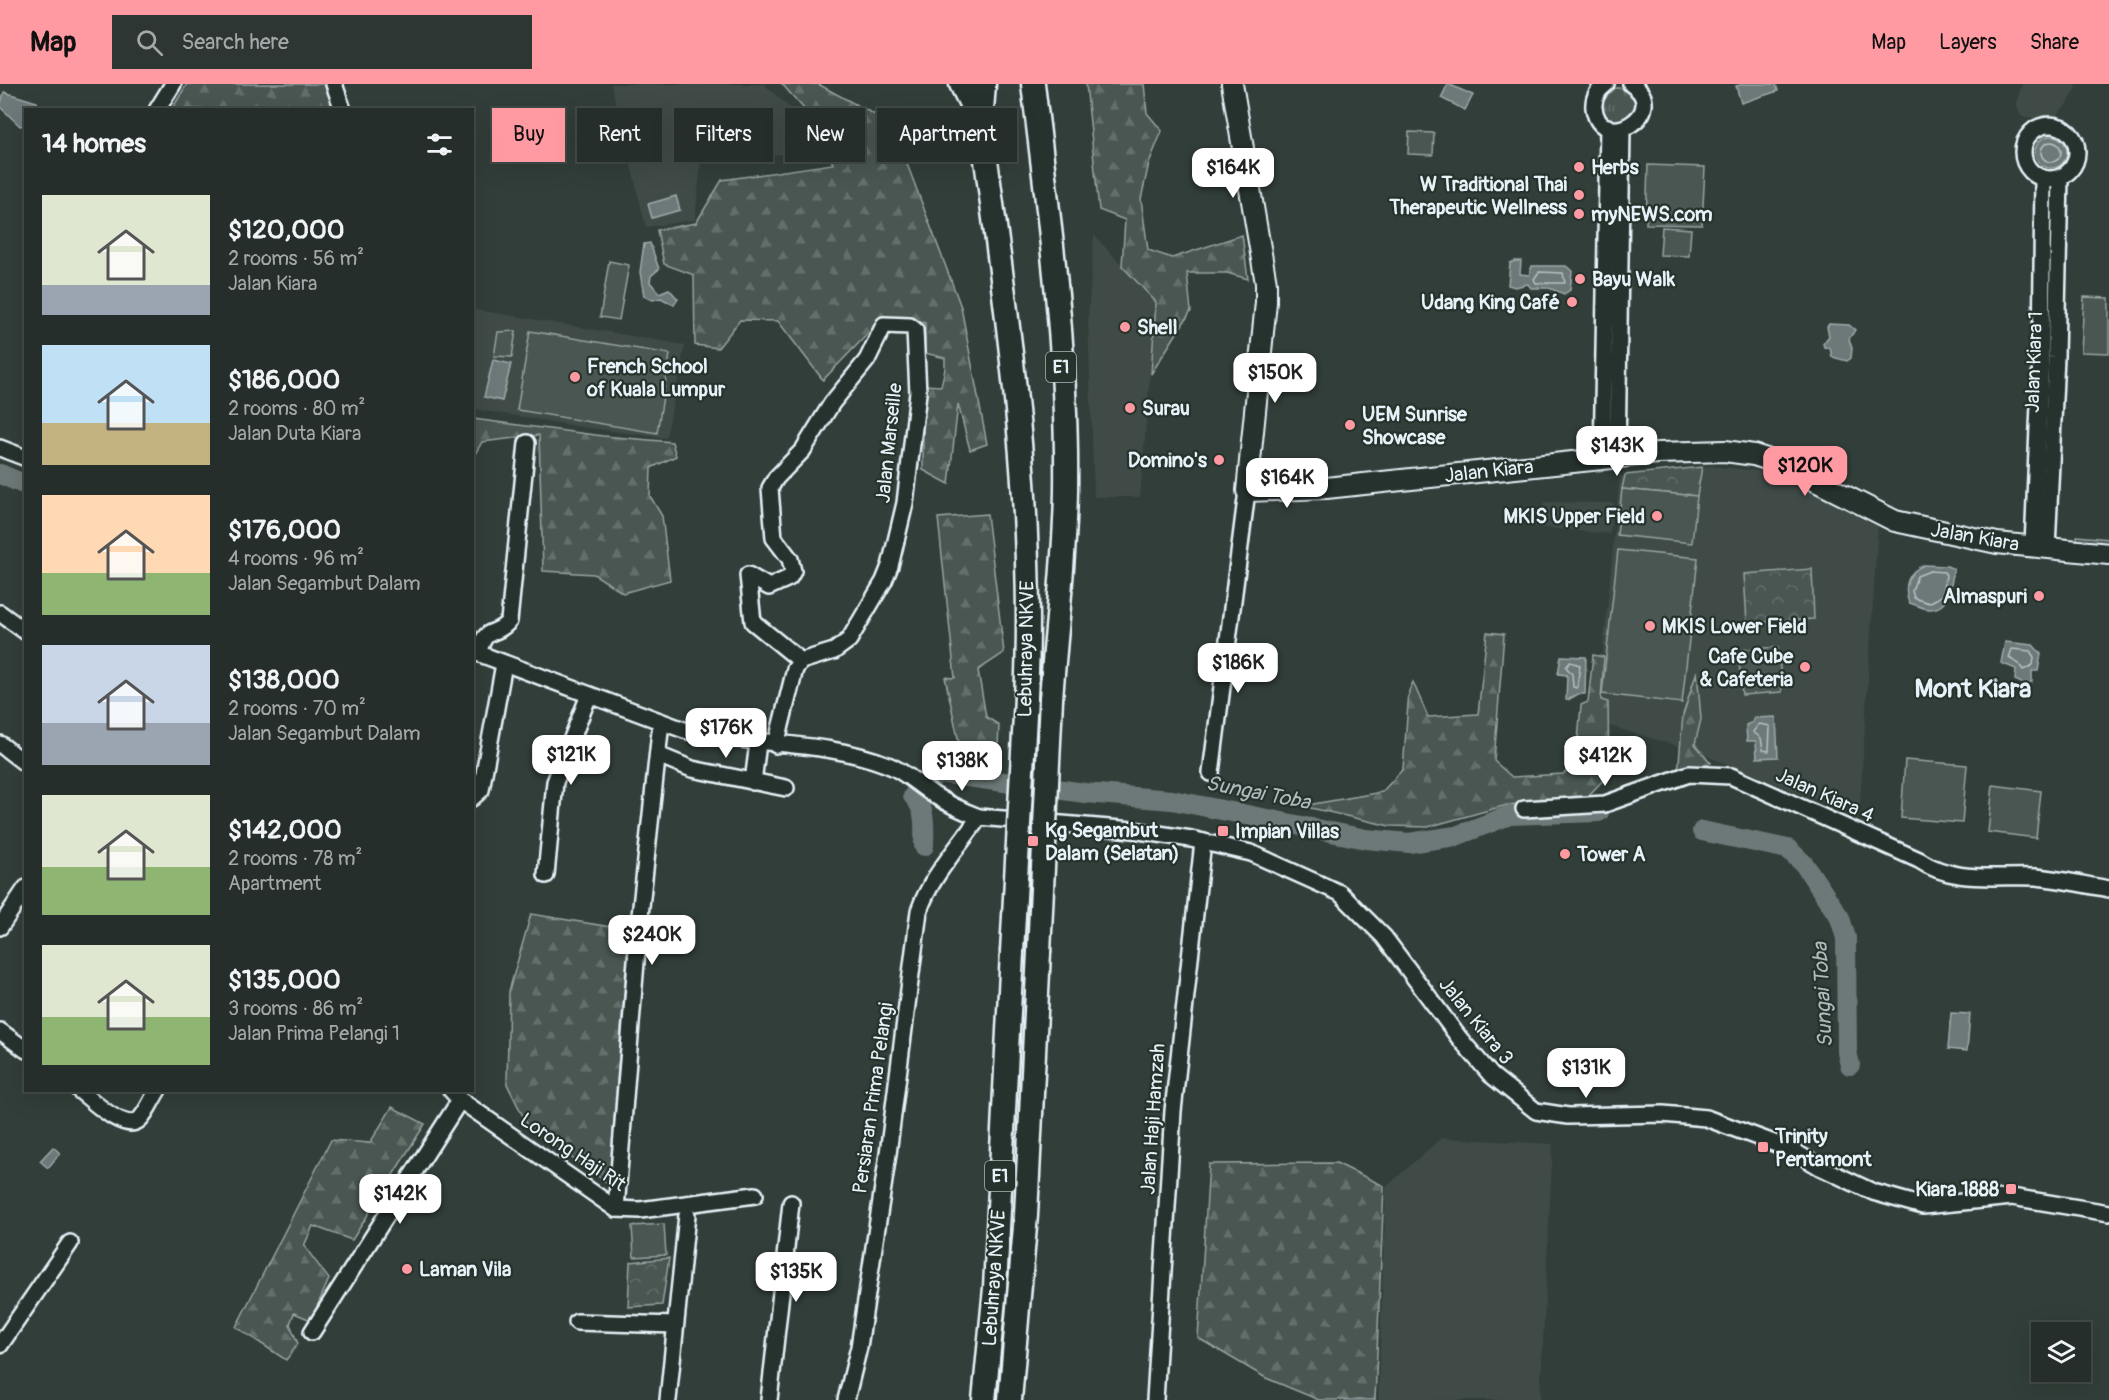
<!DOCTYPE html>
<html lang="en">
<head>
<meta charset="utf-8">
<style>
	body { margin:0; font-family:Pangolin,sans-serif; background:#2e3633; color:#f1f3f6; height:100vh; display:flex; flex-direction:column; font-size:22px; white-space:nowrap }
	* { box-sizing:border-box; margin:0 }
	p { font-size:20px; color:#a4a8a9 }
	.icon { flex:none; width:33px; height:33px; fill:none; stroke:currentColor; stroke-width:2; stroke-linecap:round; stroke-linejoin:round }
	.map { position:relative; flex:1; overflow:hidden }
	.side { position:absolute; left:24px; top:24px; width:450px; height:984px; display:flex; flex-direction:column; background:#262e2b; border-radius:0px; box-shadow:0 6px 24px #0002,0 0 0 2px #424a47 }
	.side>* { flex:none }
	.banner { position:absolute; left:492px; top:24px; width:570px; height:54px; display:flex; gap:12px }
	.tools { position:absolute; left:2031px; top:1238px; display:grid; gap:12px }
	.tools a { display:grid; place-items:center; width:60px; height:60px; border-radius:0px; background:#262e2b; box-shadow:0 6px 24px #0002,0 0 0 2px #424a47; font-size:30px }
	.price { position:absolute; translate:-50% -51px; padding:0 14px; border-radius:12px; background:#fff; color:#222; font-size:20px; line-height:39px; filter:drop-shadow(0 2px 3px #0008) }
	.price::after { content:''; position:absolute; left:50%; top:36px; width:18px; height:14px; margin-left:-9px; background:inherit; clip-path:polygon(0 0,100% 0,50% 100%) }
	.price.on { background:#ff9aa2; color:#111 }
	ul { padding:0; list-style:none }
	li { display:flex; align-items:center; gap:18px; height:150px; padding:0 18px }
	li span { display:grid; place-items:center; flex:none; width:168px; height:120px; border-radius:0px; color:#555 }
	li>.icon { margin-inline-start:auto }
	span .icon { width:72px; height:72px; fill:#fffc; stroke-width:1 }
	li b { font-size:26px }
	h2 { display:flex; justify-content:space-between; align-items:center; height:72px; padding:0 18px; font-size:26px }
	.chip { padding:0 21px; border-radius:0px; background:#262e2b; box-shadow:0 6px 24px #0002,0 0 0 2px #424a47; font-size:21px; line-height:54px }
	.chip.on { background:#ff9aa2; color:#111 }
	header { display:flex; align-items:center; gap:36px; box-sizing:border-box; height:84px; padding:0 30px; background:#ff9aa2; color:#111 }
	header strong { font-size:28px }
	nav { display:flex; gap:33px; margin-inline-start:auto; font-size:21px }
	.search { width:420px; height:54px; background:#2e3633; display:flex; align-items:center; gap:15px; box-sizing:border-box; padding:0 21px; border-radius:0px; color:#a4a8a9; font-size:22px }
	.map>svg:first-child { display:block }
	.built { fill:#3f4b46 }
	.grass { fill:url(#grass-tufts); stroke:#98a4a4; stroke-width:1.5 }
	.forest { fill:url(#forest-firs); stroke:#98a4a4; stroke-width:1.5 }
	.park { fill:url(#park-crowns); stroke:#98a4a4; stroke-width:1.5 }
	.pitch { fill:#495651; stroke:#98a4a4; stroke-width:1.5 }
	.water { fill:#6d7978; stroke:#9ea9ab; stroke-width:1.5 }
	.lines { fill:none; stroke-linecap:round; stroke-linejoin:round }
	.shore { stroke:#b7c1c5; stroke-width:1.5 }
	.river { stroke:#6d7978; stroke-width:20 }
	.minor-casing { stroke:#e8f1f8; stroke-width:20 }
	.major-casing { stroke:#e8f1f8; stroke-width:24 }
	.highway-casing { stroke:#e8f1f8; stroke-width:27 }
	.minor { stroke:#26332d; stroke-width:15 }
	.major { stroke:#26332d; stroke-width:20 }
	.highway { stroke:#26332d; stroke-width:22 }
	.highway-bridge-casing { stroke:#e8f1f8; stroke-width:27; stroke-linecap:butt }
	.highway-bridge { stroke:#26332d; stroke-width:22 }
	.poi-dot { fill:#ff9aa2; stroke:#26332d; stroke-width:2 }
	.labels { text-anchor:middle; dominant-baseline:central; stroke-width:4.5; stroke-linejoin:round; paint-order:stroke }
	.shield { fill:#26332d; stroke:#aeb8bb; stroke-width:1.5 }
	.shield-label { font-size:18px; font-weight:bold; fill:#e8f1f8 }
	.poi-label { font-size:20px; font-weight:bold; fill:#e8f1f8; stroke:#26332d; text-anchor:start }
	.street-label { font-size:20px; fill:#e8f1f8; stroke:#26332d }
	.water-label { font-size:21px; font-style:italic; fill:#b1bbbe; stroke:#26332d }
	.district-label { font-size:26px; font-weight:bold; fill:#e8f1f8; stroke:#26332d }
</style>
</head>
<body>
<header>
<strong>Map</strong>
<div class="search"><svg class="icon" aria-label="search" viewBox="0 0 24 24"><circle cx="10" cy="10" r="6"/><path d="M15 15l6 6"/></svg>Search here</div>
<nav><a>Map</a><a>Layers</a><a>Share</a></nav>
</header>
<div class="map">
<svg width="2109" height="1316" viewBox="0 0 2109 1316">
	<defs>
		<pattern id="grass-tufts" width="24" height="20" patternUnits="userSpaceOnUse" patternTransform="scale(1.5)"><rect width="24" height="20" fill="#495651"/><path d="M3 7l-1-3M5 7V3M7 7l1-3M15 17l-1-3M17 17v-4M19 17l1-3" fill="none" stroke="#636f6b"/></pattern>
		<pattern id="forest-firs" width="22" height="20" patternUnits="userSpaceOnUse" patternTransform="scale(1.5)"><rect width="22" height="20" fill="#495651"/><path d="M5 1l3.5 6h-7zM16 11l3.5 6h-7z" fill="#636f6b"/></pattern>
		<pattern id="park-crowns" width="20" height="18" patternUnits="userSpaceOnUse" patternTransform="scale(1.5)"><rect width="20" height="18" fill="#495651"/><path d="M2 6a3 3 0 1 1 6 0M12 15a3 3 0 1 1 6 0" fill="none" stroke="#636f6b"/></pattern>
	</defs>
	<rect width="100%" height="100%" fill="#323e39"/>
	<filter id="ink" filterUnits="userSpaceOnUse"><feTurbulence type="fractalNoise" baseFrequency=".0167" numOctaves="2"/><feDisplacementMap in="SourceGraphic" scale="12" xChannelSelector="R" yChannelSelector="G"/><feConvolveMatrix kernelMatrix="1 2 1 2 8 2 1 2 1" color-interpolation-filters="sRGB"/></filter>
	<g filter="url(#ink)">
		<g class="built">
			<polygon points="611,0 764,0 809,42 811,67 701,78 695,136 646,143"/>
			<polygon points="2022,0 2075,0 2077,4 2068,19 2056,31 2044,36 2021,32 2016,20"/>
			<polygon points="1094,151 1156,218 1140,413 1094,413 1088,233"/>
			<polygon points="472,225 685,261 666,354 582,343 473,325"/>
			<polygon points="1712,382 1777,389 1878,443 1859,733 1694,667 1596,638 1620,392"/>
			<polygon points="1544,418 1614,419 1610,450 1535,443"/>
			<polygon points="1441,1054 1553,1060 1540,1316 1378,1316 1386,1103"/>
		</g>
		<g class="grass">
			<circle cx="1618" cy="21" r="17"/>
			<polygon points="2077,452 2109,455 2109,461 2077,457"/>
		</g>
		<g class="forest">
			<polygon points="187,0 324,0 334,25 172,25"/>
			<polygon points="782,0 818,0 892,40 961,223 987,360 970,366 958,320 949,400 923,386 923,301 941,302 945,285 945,274 925,269 925,239 885,232 823,296 778,237 740,236 718,264 695,261 694,191 664,180 657,146 696,139 722,96 833,80 813,35"/>
			<polygon points="1086,0 1144,0 1147,29 1162,47 1149,79 1141,115 1148,166 1172,174 1242,151 1248,195 1227,189 1187,189 1191,227 1151,290 1156,218 1122,182 1125,136 1099,126"/>
			<polygon points="473,335 603,352 672,358 676,372 651,384 650,412 662,432 670,496 623,509 594,490 543,487 539,351 482,358 473,374"/>
			<polygon points="987,430 1004,569 978,586 986,633 999,641 997,685 980,684 959,659 945,593 955,594 938,434"/>
			<polygon points="1487,548 1504,550 1494,677 1512,693 1563,690 1576,680 1581,621 1588,618 1593,571 1604,573 1601,616 1608,618 1609,690 1587,713 1507,721 1428,743 1390,742 1302,722 1382,708 1403,685 1409,607 1413,598 1428,633 1478,630"/>
			<polygon points="1697,587 1701,635 1695,660 1711,679 1678,690 1683,631"/>
			<polygon points="531,830 629,846 609,1100 529,1044 507,1000 509,907"/>
			<polygon points="392,1023 425,1040 352,1156 313,1142 304,1162 329,1195 311,1236 294,1229 290,1240 298,1260 286,1276 236,1243 331,1056 370,1059"/>
			<polygon points="1336,1079 1384,1102 1375,1316 1319,1316 1266,1294 1198,1254 1209,1080"/>
		</g>
		<g class="park">
			<polygon points="1702,383 1697,412 1622,405 1625,391"/>
			<polygon points="1812,485 1814,535 1747,539 1744,490"/>
			<polygon points="669,1174 662,1221 628,1223 630,1178"/>
		</g>
		<g class="pitch">
			<polygon points="1409,48 1434,49 1433,71 1408,70"/>
			<polygon points="1648,81 1705,83 1702,141 1646,140"/>
			<polygon points="1662,143 1691,145 1689,172 1660,171"/>
			<polygon points="609,177 629,181 619,236 600,233"/>
			<polygon points="2084,213 2109,214 2109,269 2081,268"/>
			<polygon points="516,247 512,273 494,272 498,248"/>
			<polygon points="530,247 670,270 657,349 517,326"/>
			<polygon points="1622,405 1697,412 1692,459 1617,451"/>
			<polygon points="1618,466 1698,474 1682,619 1602,610"/>
			<polygon points="1778,563 1782,608 1742,611 1738,566"/>
			<polygon points="1905,676 1967,681 1962,739 1901,734"/>
			<polygon points="1993,701 2041,707 2036,754 1988,748"/>
			<polygon points="664,1140 666,1171 634,1173 632,1142"/>
		</g>
		<g class="water">
			<polygon points="1448,0 1473,11 1465,26 1441,14"/>
			<polygon points="1744,0 1776,0 1778,7 1741,19 1736,2"/>
			<polygon points="4,8 37,18 39,25 26,26 25,41 20,42 0,23"/>
			<path d="M528 32 537 35 542 53 535 73 524 77C515 73 513 68 513 58L525 50 524 35Z"/>
			<circle cx="2051" cy="68" r="16"/>
			<polygon points="676,112 680,126 652,134 648,120"/>
			<polygon points="650,159 659,185 651,192 650,198 659,209 669,205 678,215 674,221 661,214 653,216 644,212 640,188 644,160"/>
			<polygon points="1515,177 1521,177 1520,190 1529,191 1532,182 1566,182 1572,187 1570,206 1564,210 1549,204 1531,204 1528,200 1515,203 1508,201 1510,179"/>
			<polygon points="1829,240 1849,241 1855,246 1849,255 1852,264 1851,274 1847,277 1832,273 1830,264 1824,263 1823,260 1829,252 1827,243"/>
			<polygon points="493,276 511,280 502,317 484,313"/>
			<path d="M1924 481 1947 482 1954 485C1950 502 1951 526 1928 525 1921 524 1915 520 1909 519 1903 503 1907 488 1924 481Z"/>
			<polygon points="2005,558 2033,561 2041,570 2038,587 2032,587 2032,598 2024,600 2015,596 2016,585 2001,579"/>
			<polygon points="1561,572 1586,573 1585,610 1578,610 1568,616 1566,616 1567,591 1558,590"/>
			<polygon points="1776,633 1778,673 1757,674 1756,657 1747,657 1746,641 1753,638 1754,634"/>
			<polygon points="1951,929 1970,930 1967,967 1948,965"/>
			<polygon points="53,1063 60,1069 48,1084 40,1077"/>
		</g>
		<g class="lines">
			<g class="shore">
				<circle cx="2051" cy="68" r="10"/>
				<polygon points="1539,188 1563,189 1565,199 1536,199 1534,195"/>
				<polygon points="1930,487 1944,488 1946,491 1943,511 1929,519 1914,514 1912,507 1917,492"/>
				<polygon points="2012,565 2030,567 2034,573 2033,581 2023,586 2019,580 2009,574"/>
				<polygon points="1570,578 1580,581 1577,604 1573,603 1572,590 1566,583"/>
				<polygon points="1759,640 1770,642 1769,667 1763,666 1761,654 1753,648"/>
			</g>
			<g class="river">
				<polyline points="0,390 26,401"/>
				<polyline points="1702,747 1788,765 1804,780 1840,834 1846,854 1847,968 1850,981"/>
				<path d="M924 762C924 743 927 726 913 712L938 689 1085 709 1172 716 1366 755 1409 759 1456 752 1510 731 1599 728"/>
			</g>
			<g class="minor-casing">
				<g id="minor">
					<polyline points="334,0 343,26"/>
					<path d="M1606 0C1598 6 1593 14 1594 24 1601 72 1673 27 1631 0"/>
					<polyline points="157,26 173,0"/>
					<circle cx="2050" cy="68" r="27"/>
					<polyline points="0,364 26,374"/>
					<polyline points="1617,374 1622,45"/>
					<polyline points="1602,376 1608,43"/>
					<polyline points="2033,462 2041,273 2043,94"/>
					<polyline points="2047,464 2056,273 2060,94"/>
					<polyline points="0,529 26,548"/>
					<path d="M472 567 684 646C751 662 824 656 888 681 906 688 918 701 934 711 948 720 963 727 979 733L1133 746 1191 755 1251 769 1340 809 1384 853 1460 955 1491 991 1536 1027 1568 1032 1663 1030 1706 1034 1790 1065 1820 1083 1873 1108 1923 1122 2012 1113 2109 1129"/>
					<path d="M478 569C487 539 494 555 509 537L527 359"/>
					<polyline points="0,660 26,680"/>
					<polyline points="776,661 795,585 801,577 834,567 849,556 884,497 890,482 905,419 918,309 915,246 910,242 884,241 867,276 832,319 803,366 776,394 770,404 774,454 790,475 793,487 789,494 769,503 748,491 753,538 801,577"/>
					<polyline points="658,671 692,685 786,704"/>
					<polyline points="1211,689 1247,407"/>
					<polyline points="753,698 758,659"/>
					<polyline points="472,714 481,706 504,580"/>
					<path d="M1524 725 1605 720 1689 690 1731 692 1919 776C1954 800 1996 791 2036 793 2060 795 2085 801 2109 805"/>
					<polyline points="546,791 555,698 589,611"/>
					<polyline points="0,843 26,804"/>
					<polyline points="0,947 26,966"/>
					<path d="M79 1006C92 1016 125 1050 140 1035 147 1028 152 1015 158 1006"/>
					<polyline points="451,1006 460,1016 616,1125 640,1126 755,1111"/>
					<polyline points="616,1125 639,841 661,638"/>
					<polyline points="577,1238 675,1241"/>
					<polyline points="312,1248 460,1016"/>
					<polyline points="0,1261 70,1159"/>
					<polyline points="668,1316 687,1131"/>
					<polyline points="769,1316 791,1119"/>
					<path d="M846 1316 859 1263 888 1070 919 827C932 790 958 765 979 733"/>
					<polyline points="1155,1316 1173,1027 1203,758"/>
				</g>
			</g>
			<g class="major-casing">
				<polyline id="major" points="1232,0 1266,199 1266,218 1247,407 1326,404 1658,369 1725,367 1754,371 1782,380 1895,437 1997,459 2109,470"/>
			</g>
			<g class="highway-casing">
				<g id="highway">
					<path d="M961 0 981 40C1007 229 1036 422 1026 613"/>
					<path d="M1033 0C1049 134 1068 271 1066 407 1065 476 1056 546 1051 615"/>
					<polyline points="981,39 984,0"/>
					<polyline points="984,1316 995,1204 1012,868"/>
					<polyline points="1010,1316 1026,1131 1039,868"/>
				</g>
			</g>
			<use href="#minor" class="minor"/>
			<use href="#major" class="major"/>
			<use href="#highway" class="highway"/>
			<g class="highway-bridge-casing">
				<g id="highway-bridge">
					<polyline points="1012,868 1026,613"/>
					<polyline points="1039,868 1051,615"/>
				</g>
			</g>
			<use href="#highway-bridge" class="highway-bridge"/>
		</g>
	</g>
	<g class="poi-dot">
		<circle cx="1579" cy="83" r="6"/>
		<circle cx="1579" cy="111" r="6"/>
		<circle cx="1579" cy="130" r="6"/>
		<circle cx="1580" cy="195" r="6"/>
		<circle cx="1572" cy="218" r="6"/>
		<circle cx="1125" cy="243" r="6"/>
		<circle cx="575" cy="293" r="6"/>
		<circle cx="1130" cy="324" r="6"/>
		<circle cx="1350" cy="341" r="6"/>
		<circle cx="1219" cy="376" r="6"/>
		<circle cx="1657" cy="432" r="6"/>
		<circle cx="2039" cy="512" r="6"/>
		<circle cx="1650" cy="542" r="6"/>
		<circle cx="1805" cy="583" r="6"/>
		<rect x="1217" y="741" width="12" height="12" rx="3"/>
		<rect x="1027" y="751" width="12" height="12" rx="3"/>
		<circle cx="1565" cy="770" r="6"/>
		<rect x="1757" y="1057" width="12" height="12" rx="3"/>
		<rect x="2005" y="1099" width="12" height="12" rx="3"/>
		<circle cx="407" cy="1185" r="6"/>
	</g>
	<g class="labels">
		<g class="shield">
			<rect x="1046" y="268" width="30" height="30" rx="4.5"/>
			<rect x="985" y="1077" width="30" height="30" rx="4.5"/>
		</g>
		<g class="shield-label">
			<text x="1061" y="283">E1</text>
			<text x="1000" y="1092">E1</text>
		</g>
		<g class="poi-label">
			<text x="1591" y="83">Herbs</text>
			<text x="1567" y="100" text-anchor="end">W Traditional Thai<tspan x="1567" dy="23">Therapeutic Wellness</tspan></text>
			<text x="1591" y="130">myNEWS.com</text>
			<text x="1592" y="195">Bayu Walk</text>
			<text x="1560" y="218" text-anchor="end">Udang King Café</text>
			<text x="1137" y="243">Shell</text>
			<text x="587" y="282">French School<tspan x="587" dy="23">of Kuala Lumpur</tspan></text>
			<text x="1142" y="324">Surau</text>
			<text x="1362" y="330">UEM Sunrise<tspan x="1362" dy="23">Showcase</tspan></text>
			<text x="1207" y="376" text-anchor="end">Domino's</text>
			<text x="1645" y="432" text-anchor="end">MKIS Upper Field</text>
			<text x="2027" y="512" text-anchor="end">Almaspuri</text>
			<text x="1662" y="542">MKIS Lower Field</text>
			<text x="1793" y="572" text-anchor="end">Cafe Cube<tspan x="1793" dy="23">&amp; Cafeteria</tspan></text>
			<text x="1045" y="746">Kg Segambut<tspan x="1045" dy="23">Dalam (Selatan)</tspan></text>
			<text x="1235" y="747">Impian Villas</text>
			<text x="1577" y="770">Tower A</text>
			<text x="1775" y="1052">Trinity<tspan x="1775" dy="23">Pentamont</tspan></text>
			<text x="1999" y="1105" text-anchor="end">Kiara 1888</text>
			<text x="419" y="1185">Laman Vila</text>
		</g>
		<g class="street-label">
			<text transform="translate(2034 278) rotate(-88)">Jalan Kiara 1</text>
			<text transform="translate(889 359) rotate(-84)">Jalan Marseille</text>
			<text transform="translate(1489 387) rotate(-6)">Jalan Kiara</text>
			<text transform="translate(1975 453) rotate(10)">Jalan Kiara</text>
			<text transform="translate(1026 565) rotate(-89)">Lebuhraya NKVE</text>
			<text transform="translate(1825 711) rotate(24)">Jalan Kiara 4</text>
			<text transform="translate(1476 937) rotate(51)">Jalan Kiara 3</text>
			<text transform="translate(873 1014) rotate(-82)">Persiaran Prima Pelangi</text>
			<text transform="translate(1153 1035) rotate(-86)">Jalan Haji Hamzah</text>
			<text transform="translate(573 1068) rotate(34)">Lorong Haji Rit</text>
			<text transform="translate(994 1194) rotate(-86)">Lebuhraya NKVE</text>
		</g>
		<g class="water-label">
			<text transform="translate(1258 709) rotate(11)">Sungai Toba</text>
			<text transform="translate(1823 911) rotate(-93)">Sungai Toba</text>
		</g>
		<g class="district-label">
			<text x="1973" y="605">Mont Kiara</text>
		</g>
	</g>
</svg>
<div class="tools">
<a><svg class="icon" aria-label="layers" viewBox="0 0 24 24"><path d="M12 4l9 5-9 5-9-5zM3 14l9 5 9-5"/></svg></a>
</div>
<b class="price" style="left:1233px;top:115px">$164K</b>
<b class="price" style="left:1275px;top:320px">$150K</b>
<b class="price" style="left:1617px;top:393px">$143K</b>
<b class="price on" style="left:1805px;top:413px">$120K</b>
<b class="price" style="left:1287px;top:425px">$164K</b>
<b class="price" style="left:1238px;top:610px">$186K</b>
<b class="price" style="left:726px;top:675px">$176K</b>
<b class="price" style="left:571px;top:702px">$121K</b>
<b class="price" style="left:1605px;top:703px">$412K</b>
<b class="price" style="left:962px;top:708px">$138K</b>
<b class="price" style="left:652px;top:882px">$240K</b>
<b class="price" style="left:1586px;top:1015px">$131K</b>
<b class="price" style="left:400px;top:1141px">$142K</b>
<b class="price" style="left:796px;top:1219px">$135K</b>
<div class="banner">
<a class="chip on">Buy</a>
<a class="chip">Rent</a>
<a class="chip">Filters</a>
<a class="chip">New</a>
<a class="chip">Apartment</a>
</div>
<section class="side">
<h2>14 homes<svg class="icon" aria-label="filters" viewBox="0 0 24 24"><path d="M4 7h16M4 17h16"/><circle cx="9" cy="7" r="2"/><circle cx="15" cy="17" r="2"/></svg></h2>
<ul>
<li><span style="background:linear-gradient(#dfe7d0 75%,#9aa5b1 0)"><svg class="icon" aria-label="home" viewBox="0 0 24 24"><path d="M3 11l9-7 9 7M6 9v11h12V9"/></svg></span><div><b>$120,000</b><p>2 rooms · 56 m²</p><p>Jalan Kiara</p></div></li>
<li><span style="background:linear-gradient(#bfe0f5 65%,#c2b280 0)"><svg class="icon" aria-label="home" viewBox="0 0 24 24"><path d="M3 11l9-7 9 7M6 9v11h12V9"/></svg></span><div><b>$186,000</b><p>2 rooms · 80 m²</p><p>Jalan Duta Kiara</p></div></li>
<li><span style="background:linear-gradient(#ffd9b3 65%,#8fb573 0)"><svg class="icon" aria-label="home" viewBox="0 0 24 24"><path d="M3 11l9-7 9 7M6 9v11h12V9"/></svg></span><div><b>$176,000</b><p>4 rooms · 96 m²</p><p>Jalan Segambut Dalam</p></div></li>
<li><span style="background:linear-gradient(#c9d6e8 65%,#9aa5b1 0)"><svg class="icon" aria-label="home" viewBox="0 0 24 24"><path d="M3 11l9-7 9 7M6 9v11h12V9"/></svg></span><div><b>$138,000</b><p>2 rooms · 70 m²</p><p>Jalan Segambut Dalam</p></div></li>
<li><span style="background:linear-gradient(#dfe7d0 60%,#8fb573 0)"><svg class="icon" aria-label="home" viewBox="0 0 24 24"><path d="M3 11l9-7 9 7M6 9v11h12V9"/></svg></span><div><b>$142,000</b><p>2 rooms · 78 m²</p><p>Apartment</p></div></li>
<li><span style="background:linear-gradient(#dfe7d0 60%,#8fb573 0)"><svg class="icon" aria-label="home" viewBox="0 0 24 24"><path d="M3 11l9-7 9 7M6 9v11h12V9"/></svg></span><div><b>$135,000</b><p>3 rooms · 86 m²</p><p>Jalan Prima Pelangi 1</p></div></li>
</ul>
</section>
</div>
</body>
</html>
